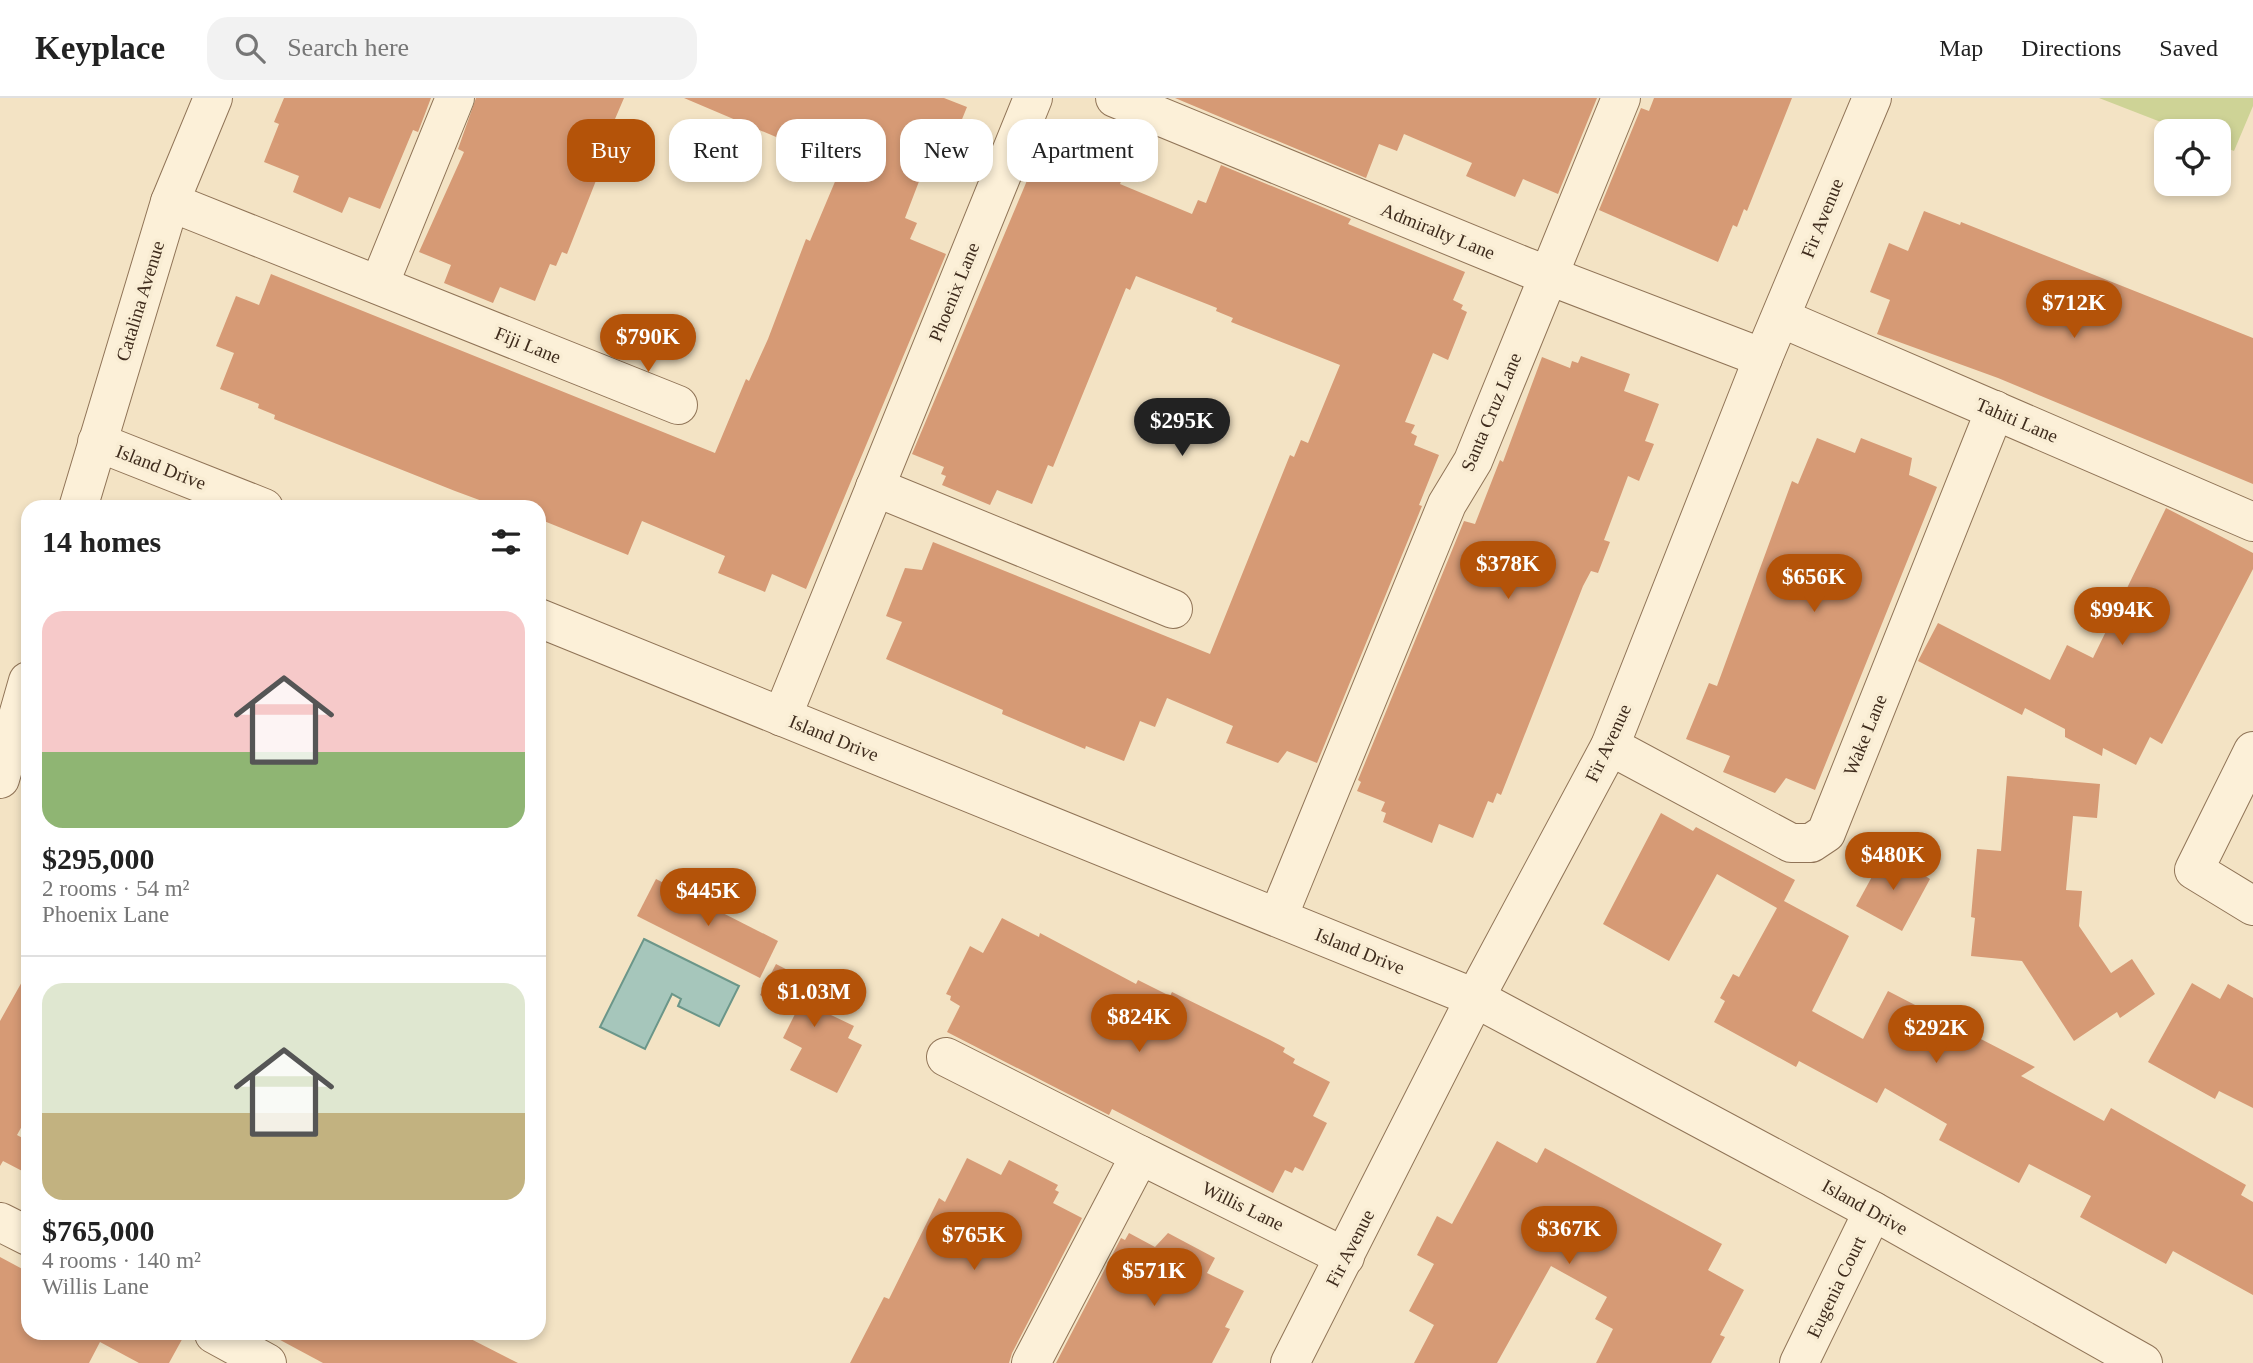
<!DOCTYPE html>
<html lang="en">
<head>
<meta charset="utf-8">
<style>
	body { margin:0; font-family:Georgia,serif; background:#f2f2f2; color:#222; height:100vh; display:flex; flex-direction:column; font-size:26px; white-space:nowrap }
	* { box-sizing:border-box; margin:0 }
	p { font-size:23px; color:#767676 }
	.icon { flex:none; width:38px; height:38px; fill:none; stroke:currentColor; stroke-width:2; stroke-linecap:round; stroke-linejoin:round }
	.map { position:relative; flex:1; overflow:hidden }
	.sheet { position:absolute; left:21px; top:402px; width:525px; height:840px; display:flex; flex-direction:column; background:#fff; border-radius:21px; box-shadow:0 4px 10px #0003 }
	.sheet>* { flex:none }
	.hud { position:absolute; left:567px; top:21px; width:665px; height:63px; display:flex; gap:14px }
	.fabs { position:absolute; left:2154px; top:21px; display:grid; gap:14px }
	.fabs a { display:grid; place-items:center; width:77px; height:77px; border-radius:14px; background:#fff; box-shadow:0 4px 10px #0003; font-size:35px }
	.price { position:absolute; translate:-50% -60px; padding:0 16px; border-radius:24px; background:#b45309; color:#fff; font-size:23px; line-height:46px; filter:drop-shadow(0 2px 4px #0008) }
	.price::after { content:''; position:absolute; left:50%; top:42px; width:21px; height:16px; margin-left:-10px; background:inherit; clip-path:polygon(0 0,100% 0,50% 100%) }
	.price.selected { background:#222; color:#fff }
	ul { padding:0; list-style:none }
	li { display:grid; align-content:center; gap:14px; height:371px; padding:0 21px }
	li+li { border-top:2px solid #e0e0e0 }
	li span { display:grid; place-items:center; height:217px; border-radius:21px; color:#555 }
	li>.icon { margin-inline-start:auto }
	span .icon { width:126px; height:126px; fill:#fffc; stroke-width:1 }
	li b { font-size:30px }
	h2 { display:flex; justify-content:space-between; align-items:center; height:84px; padding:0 21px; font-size:30px }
	.pill { padding:0 24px; border-radius:21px; background:#fff; box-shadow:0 4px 10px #0003; font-size:24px; line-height:63px }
	.pill.selected { background:#b45309; color:#fff }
	header { display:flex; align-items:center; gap:42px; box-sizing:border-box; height:98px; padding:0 35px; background:#fff; border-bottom:2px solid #e0e0e0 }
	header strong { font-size:33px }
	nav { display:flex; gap:38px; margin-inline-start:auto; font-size:24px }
	.search { width:490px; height:63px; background:#f2f2f2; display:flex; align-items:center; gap:18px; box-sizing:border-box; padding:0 24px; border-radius:21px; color:#767676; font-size:26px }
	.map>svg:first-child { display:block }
	.green { fill:#ced396 }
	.water { fill:#a6c6bb; stroke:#6b9689; stroke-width:2 }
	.building { fill:#d69a75 }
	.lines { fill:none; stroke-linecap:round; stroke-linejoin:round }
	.minor-casing { stroke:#907457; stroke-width:40 }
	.minor { stroke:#fcf0d8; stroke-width:38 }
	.labels { text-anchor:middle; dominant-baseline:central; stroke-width:7; stroke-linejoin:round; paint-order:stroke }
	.street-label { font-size:19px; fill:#3f2c1d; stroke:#f9edd4 }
</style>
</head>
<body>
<header>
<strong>Keyplace</strong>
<div class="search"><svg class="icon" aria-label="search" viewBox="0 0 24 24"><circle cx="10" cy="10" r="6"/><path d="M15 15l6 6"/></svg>Search here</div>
<nav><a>Map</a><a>Directions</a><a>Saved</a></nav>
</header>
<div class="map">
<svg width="2253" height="1265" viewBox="0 0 2253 1265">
	<rect width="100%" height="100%" fill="#f3e3c4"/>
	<polygon class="green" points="2099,0 2253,0 2253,8 2234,53 2219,47 2219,33 2184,33"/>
	<polygon class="water" points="644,841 739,888 719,928 678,908 681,901 672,896 645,951 600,929"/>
	<g class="building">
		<polygon points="284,0 431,0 418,34 413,32 380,111 349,99 342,115 293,94 299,78 264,64 279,26 274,24"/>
		<polygon points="476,0 624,0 609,35 614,37 567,156 562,154 556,168 550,166 535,203 500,189 493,205 444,185 451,167 419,154 464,54 458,51"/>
		<polygon points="684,0 944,0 967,9 947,58 931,52 905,120 917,125 910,141 946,156 806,491 772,476 765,494 718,475 725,458 642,423 628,457 539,421 539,410 501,410 455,393 274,321 275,317 258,310 259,306 220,291 234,255 216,248 236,198 259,207 271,176 715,355 746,281 749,283 768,241 806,141 810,143 842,67"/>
		<polygon points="1175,0 1597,0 1558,96 1523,81 1515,99 1466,78 1472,65 1404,36 1397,53 1379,46 1366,80"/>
		<polygon points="1654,0 1792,0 1747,113 1744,111 1737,129 1733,127 1718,164 1599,112 1641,10 1649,13"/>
		<polygon points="1077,51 1126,71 1120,86 1192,116 1198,102 1206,105 1221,67 1351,121 1348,126 1465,174 1453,202 1463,207 1461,211 1467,214 1448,262 1433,255 1405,324 1415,327 1411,335 1417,338 1414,347 1439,357 1419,407 1422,408 1317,665 1287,653 1278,665 1226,645 1233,628 1167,600 1155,629 1140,623 1124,663 1086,648 1085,651 1002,616 1003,612 886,561 902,524 886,518 905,470 922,472 933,444 1210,556 1290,357 1294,359 1301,342 1308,345 1340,267 1231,224 1233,220 1216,213 1217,210 1136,178 1130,192 1126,190 1053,369 1048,367 1032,406 997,392 990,407 942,387 946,378 941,376 944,369 912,356 1039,54 1067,66"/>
		<polygon points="1924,113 1960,127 1961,124 2253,240 2253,386 1998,280 1877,236 1890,202 1870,194 1889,145 1908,153"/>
		<polygon points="1581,258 1630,276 1624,293 1659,306 1645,343 1654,346 1639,383 1628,378 1604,442 1610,444 1598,475 1591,473 1583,488 1501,697 1497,695 1493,705 1488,703 1473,740 1439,726 1432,745 1383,724 1386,715 1381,713 1385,704 1357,693 1361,684 1358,682 1464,423 1475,426 1500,362 1503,364 1542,259 1570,270 1572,263 1578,265"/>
		<polygon points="1817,340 1855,355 1861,340 1912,360 1909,377 1937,389 1815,692 1786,680 1775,695 1723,674 1730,658 1686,641 1709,585 1717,588 1792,383 1798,386"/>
		<polygon points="2166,410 2253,455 2253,471 2162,646 2150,639 2136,667 2103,650 2102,658 2065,639 2065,631 2025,610 2022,617 1918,563 1938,525 2050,582 2067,547 2093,560"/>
		<polygon points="2007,678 2100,686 2097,720 2073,718 2066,792 2082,793 2079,828 2111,875 2132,861 2155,896 2120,920 2117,914 2074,943 2022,863 1971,858 1975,820 1971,819 1977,751 2001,753"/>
		<polygon points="1661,715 1693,733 1696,729 1795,782 1784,803 1849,838 1812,913 1863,941 1888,893 2035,969 2021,978 2104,1023 2111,1010 2246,1087 2241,1097 2253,1104 2253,1197 2173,1153 2166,1166 2080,1119 2091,1098 2029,1066 2019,1085 1939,1042 1947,1026 1885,990 1877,1005 1799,963 1796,969 1714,924 1725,903 1720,900 1733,876 1739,879 1777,810 1717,776 1669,863 1603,826"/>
		<polygon points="1886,753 1930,781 1902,833 1856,808"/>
		<polygon points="656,781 778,843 760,880 637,818"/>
		<polygon points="1002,820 1039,839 1040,835 1136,886 1138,882 1170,898 1172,894 1268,941 1285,950 1283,954 1295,961 1293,965 1330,984 1313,1018 1327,1025 1303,1073 1295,1069 1292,1075 1285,1072 1273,1095 1112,1011 1109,1017 947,934 960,908 950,902 951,898 946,896 970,848 983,855"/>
		<polygon points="776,866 840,899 831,917 854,928 848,940 862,947 837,995 790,972 802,950 783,940 795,916 760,897"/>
		<polygon points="28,873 28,1017 17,1037 28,1043 28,1076 3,1063 0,1068 0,923"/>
		<polygon points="2192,885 2220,901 2228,886 2253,900 2253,1010 2219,993 2215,1001 2148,964"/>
		<polygon points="1497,1043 1537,1065 1545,1050 1722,1146 1708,1172 1744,1192 1720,1237 1725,1239 1711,1265 1596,1265 1613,1231 1595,1221 1607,1199 1551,1168 1497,1265 1414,1265 1434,1227 1409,1213 1434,1166 1417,1157 1437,1118 1452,1126"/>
		<polygon points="967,1060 1001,1077 1009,1062 1058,1087 1055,1092 1059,1094 1053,1105 1082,1120 1012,1255 1009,1265 850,1265 884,1199 889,1201 939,1100 945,1104"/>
		<polygon points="1129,1135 1155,1149 1168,1135 1215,1160 1207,1175 1244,1193 1225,1229 1230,1231 1212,1265 1056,1265 1121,1140 1125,1142"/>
		<polygon points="0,1159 28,1174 28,1236 185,1236 169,1265 139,1265 100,1244 89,1265 0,1265"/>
		<polygon points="269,1236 461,1236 518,1265 323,1265"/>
	</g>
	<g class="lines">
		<g class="minor-casing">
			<g id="minor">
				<polyline points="1115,0 1526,169 1763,260"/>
				<polyline points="170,104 678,307"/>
				<polyline points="379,187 455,0"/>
				<polyline points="1781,220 2253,424"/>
				<polyline points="97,344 264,410"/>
				<polyline points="875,389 1173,511"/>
				<polyline points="78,410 170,104 213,0"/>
				<polyline points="539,520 1475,900 1873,1113 2143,1265"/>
				<polyline points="782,619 1033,0"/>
				<polyline points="1610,648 1791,745 1811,745 1826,735 1995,312"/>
				<polyline points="2253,653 2194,772 2253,808"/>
				<polyline points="0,681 28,583"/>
				<polyline points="1278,819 1447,406 1473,363 1621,0"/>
				<polyline points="946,959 1140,1057"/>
				<polyline points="0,1124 28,1138"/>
				<polyline points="214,1236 267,1265"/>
				<polyline points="1031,1265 1140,1057 1345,1159"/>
				<polyline points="1290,1265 1475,900 1610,648 1763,260 1872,0"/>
				<polyline points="1799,1265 1873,1113"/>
			</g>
		</g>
		<use href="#minor" class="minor"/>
	</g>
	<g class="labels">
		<g class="street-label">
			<text transform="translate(1822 120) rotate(-68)">Fir Avenue</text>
			<text transform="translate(1438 133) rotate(22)">Admiralty Lane</text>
			<text transform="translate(954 194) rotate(-68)">Phoenix Lane</text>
			<text transform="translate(140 203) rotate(-73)">Catalina Avenue</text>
			<text transform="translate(528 247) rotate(22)">Fiji Lane</text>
			<text transform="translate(1491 314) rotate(-67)">Santa Cruz Lane</text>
			<text transform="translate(2017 322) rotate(23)">Tahiti Lane</text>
			<text transform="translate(161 369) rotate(21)">Island Drive</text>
			<text transform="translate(1865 637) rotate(-68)">Wake Lane</text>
			<text transform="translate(834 640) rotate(22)">Island Drive</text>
			<text transform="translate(1608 645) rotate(-65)">Fir Avenue</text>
			<text transform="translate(1360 853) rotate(22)">Island Drive</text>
			<text transform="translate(1243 1108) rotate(26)">Willis Lane</text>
			<text transform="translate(1865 1109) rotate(29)">Island Drive</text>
			<text transform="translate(1350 1150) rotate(-63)">Fir Avenue</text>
			<text transform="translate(1836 1189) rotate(-64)">Eugenia Court</text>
		</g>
	</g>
</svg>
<div class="fabs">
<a><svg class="icon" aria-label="locate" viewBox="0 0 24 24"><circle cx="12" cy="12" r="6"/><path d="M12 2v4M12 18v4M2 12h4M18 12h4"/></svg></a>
</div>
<b class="price" style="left:2074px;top:242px">$712K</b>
<b class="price" style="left:648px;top:276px">$790K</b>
<b class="price selected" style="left:1182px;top:360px">$295K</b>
<b class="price" style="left:1508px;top:503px">$378K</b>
<b class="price" style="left:1814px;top:516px">$656K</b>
<b class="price" style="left:2122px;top:549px">$994K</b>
<b class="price" style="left:1893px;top:794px">$480K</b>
<b class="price" style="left:708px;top:830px">$445K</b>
<b class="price" style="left:814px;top:931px">$1.03M</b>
<b class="price" style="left:1139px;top:956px">$824K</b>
<b class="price" style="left:1936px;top:967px">$292K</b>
<b class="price" style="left:1569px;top:1168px">$367K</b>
<b class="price" style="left:974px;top:1174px">$765K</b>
<b class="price" style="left:1154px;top:1210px">$571K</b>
<div class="hud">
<a class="pill selected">Buy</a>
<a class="pill">Rent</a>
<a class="pill">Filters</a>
<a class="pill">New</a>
<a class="pill">Apartment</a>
</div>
<section class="sheet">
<h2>14 homes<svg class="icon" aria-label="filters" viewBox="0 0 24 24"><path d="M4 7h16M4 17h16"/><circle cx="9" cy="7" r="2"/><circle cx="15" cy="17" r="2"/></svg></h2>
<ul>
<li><span style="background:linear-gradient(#f6c9c9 65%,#8fb573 0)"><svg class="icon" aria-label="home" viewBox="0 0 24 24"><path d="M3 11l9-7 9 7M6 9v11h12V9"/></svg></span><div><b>$295,000</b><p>2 rooms · 54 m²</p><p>Phoenix Lane</p></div></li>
<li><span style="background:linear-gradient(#dfe7d0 60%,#c2b280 0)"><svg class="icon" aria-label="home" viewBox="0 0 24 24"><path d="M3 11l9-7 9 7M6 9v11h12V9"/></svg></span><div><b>$765,000</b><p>4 rooms · 140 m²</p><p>Willis Lane</p></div></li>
</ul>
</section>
</div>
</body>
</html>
